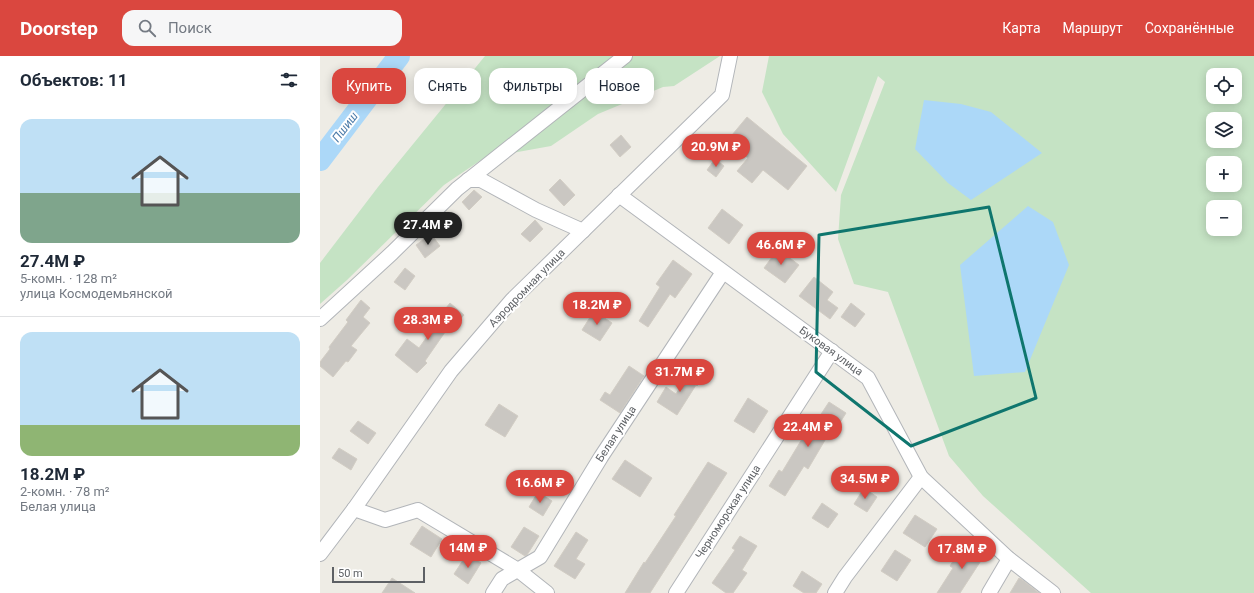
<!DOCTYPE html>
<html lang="ru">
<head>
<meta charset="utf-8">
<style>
	body { margin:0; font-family:Roboto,sans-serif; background:#f6f6f7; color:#1f2937; height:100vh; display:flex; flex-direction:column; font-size:15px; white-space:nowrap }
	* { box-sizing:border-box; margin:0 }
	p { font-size:13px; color:#747a83 }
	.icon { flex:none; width:22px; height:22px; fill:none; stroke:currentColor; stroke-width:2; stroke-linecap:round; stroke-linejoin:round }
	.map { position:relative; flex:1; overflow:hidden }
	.drawer { display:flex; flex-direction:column; background:#fff; width:320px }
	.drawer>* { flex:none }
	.top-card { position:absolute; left:12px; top:12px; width:380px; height:36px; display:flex; gap:8px }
	.controls { position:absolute; left:886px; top:12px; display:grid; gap:8px }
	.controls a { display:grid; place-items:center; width:36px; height:36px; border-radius:8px; background:#fff; box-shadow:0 2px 10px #0003; font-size:20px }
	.scale { position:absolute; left:12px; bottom:10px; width:93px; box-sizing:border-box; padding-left:4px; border:2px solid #5d6064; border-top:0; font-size:11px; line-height:14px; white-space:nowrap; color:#5d6064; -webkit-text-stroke:3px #fff; paint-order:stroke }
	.price { position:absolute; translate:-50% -34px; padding:0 9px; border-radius:14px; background:#da473f; color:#fff; font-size:13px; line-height:26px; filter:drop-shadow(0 1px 2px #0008) }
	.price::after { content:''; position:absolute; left:50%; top:24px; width:12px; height:9px; margin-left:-6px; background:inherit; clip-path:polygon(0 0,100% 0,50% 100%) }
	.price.selected { background:#222; color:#fff }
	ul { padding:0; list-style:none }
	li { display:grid; align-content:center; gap:8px; height:212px; padding:0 20px }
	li+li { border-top:1px solid #e0e1e3 }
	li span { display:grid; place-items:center; height:124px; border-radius:12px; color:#555 }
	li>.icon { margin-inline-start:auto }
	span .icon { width:72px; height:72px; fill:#fffc; stroke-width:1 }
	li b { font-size:17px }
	h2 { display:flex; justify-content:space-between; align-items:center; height:48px; padding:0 20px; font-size:17px }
	.chip { padding:0 14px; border-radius:12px; background:#fff; box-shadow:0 2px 10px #0003; font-size:14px; line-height:36px }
	.chip.selected { background:#da473f; color:#fff }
	header { display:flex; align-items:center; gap:24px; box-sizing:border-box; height:56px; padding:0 20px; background:#da473f; color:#fff }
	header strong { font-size:19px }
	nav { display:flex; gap:22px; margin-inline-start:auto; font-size:14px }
	.search { width:280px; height:36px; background:#f6f6f7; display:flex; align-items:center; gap:10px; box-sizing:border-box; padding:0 14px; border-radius:12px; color:#747a83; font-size:15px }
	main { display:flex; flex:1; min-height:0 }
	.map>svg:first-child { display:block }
	.green { fill:#c5e3c4; fill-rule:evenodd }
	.water { fill:#acd8f8 }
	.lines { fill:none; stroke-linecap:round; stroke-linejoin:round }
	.river { stroke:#acd8f8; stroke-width:22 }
	.building { fill:#cac7c2; stroke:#d2cdc4 }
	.minor-casing { stroke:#b2b5b9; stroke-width:16 }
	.minor { stroke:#fff; stroke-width:14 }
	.marked { fill:none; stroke:#0f766e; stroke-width:3; stroke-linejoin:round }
	.labels { text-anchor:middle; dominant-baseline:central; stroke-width:4; stroke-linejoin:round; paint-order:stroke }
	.street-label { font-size:11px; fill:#5d6064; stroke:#fff }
	.water-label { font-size:12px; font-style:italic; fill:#4a7aa8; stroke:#fff }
</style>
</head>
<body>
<header>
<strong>Doorstep</strong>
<div class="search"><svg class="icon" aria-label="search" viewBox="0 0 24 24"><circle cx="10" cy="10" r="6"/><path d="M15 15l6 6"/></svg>Поиск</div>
<nav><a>Карта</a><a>Маршрут</a><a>Сохранённые</a></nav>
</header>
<main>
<section class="drawer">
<h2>Объектов: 11<svg class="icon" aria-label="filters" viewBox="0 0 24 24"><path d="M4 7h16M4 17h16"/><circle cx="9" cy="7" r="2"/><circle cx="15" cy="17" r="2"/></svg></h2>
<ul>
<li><span style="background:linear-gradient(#bfe0f5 60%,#7fa58c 0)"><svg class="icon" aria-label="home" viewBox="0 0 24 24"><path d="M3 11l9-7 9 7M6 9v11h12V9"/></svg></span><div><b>27.4M ₽</b><p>5-комн. · 128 m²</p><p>улица Космодемьянской</p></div></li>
<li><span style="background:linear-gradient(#bfe0f5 75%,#8fb573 0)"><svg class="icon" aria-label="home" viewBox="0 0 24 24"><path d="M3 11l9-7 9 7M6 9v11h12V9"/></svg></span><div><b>18.2M ₽</b><p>2-комн. · 78 m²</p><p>Белая улица</p></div></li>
</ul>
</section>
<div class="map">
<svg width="934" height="537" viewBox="0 0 934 537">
	<rect width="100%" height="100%" fill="#eeece5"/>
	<g class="green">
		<polygon points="165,0 400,0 354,30 343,31 278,58 231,90 164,102 124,129 27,224 0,248 0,207 58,131"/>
		<path d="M449 0H934V537H771L663 440 629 400 568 236 534 228 518 183 521 139 565 26 558 20 516 136 463 78 442 36ZM893 19H915V41H893ZM893 63H915V85H893ZM893 107H915V129H893ZM893 151H915V173H893Z"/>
	</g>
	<g class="water">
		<polygon points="604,44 641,48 671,56 722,97 651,144 628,127 595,93"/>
		<polygon points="708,150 733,166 749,209 705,316 654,320 640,209"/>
	</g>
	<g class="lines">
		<polyline class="river" points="0,104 79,0"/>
	</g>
	<g class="building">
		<polygon points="427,61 487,110 468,134 443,114 432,127 417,115 428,102 407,85"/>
		<polygon points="301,79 311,91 300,101 290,89"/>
		<polygon points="395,103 404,110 396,121 387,114"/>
		<polygon points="240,123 255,139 244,150 229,134"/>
		<polygon points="154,134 162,141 149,154 142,146"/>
		<polygon points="402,153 423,169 409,188 388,172"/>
		<polygon points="215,164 223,173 210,186 201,178"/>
		<polygon points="111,178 120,190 105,202 96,189"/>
		<polygon points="458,193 479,209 465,227 444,212"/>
		<polygon points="353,204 372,218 355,242 350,238 328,271 319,265 340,231 336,228"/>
		<polygon points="85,212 95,220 85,234 74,226"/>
		<polygon points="494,221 513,236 507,244 518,252 510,263 479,240"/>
		<polygon points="41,244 50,252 43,261 50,267 31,290 37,294 28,306 26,305 13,321 0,310 0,306 10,293 9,291 28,266 26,264"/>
		<polygon points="130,247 144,259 135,269 132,266 105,305 107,307 97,317 75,299 87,283 99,292 123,258 122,257"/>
		<polygon points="531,247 545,258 535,271 521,261"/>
		<polygon points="274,255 292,267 280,285 262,274"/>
		<polygon points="309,310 324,320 300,357 280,344 285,336 290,339"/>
		<polygon points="372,312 384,320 377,330 376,329 357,359 337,346 346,331 356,338"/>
		<polygon points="428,342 448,355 434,377 414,365"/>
		<polygon points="509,346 526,357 511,381 508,379 488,413 484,410 465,440 449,430 459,414 462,416 482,383 484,384"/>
		<polygon points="179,348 198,360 185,381 165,369"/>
		<polygon points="38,365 56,377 48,388 30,375"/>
		<polygon points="19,392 37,403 31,414 12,402"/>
		<polygon points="305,404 332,422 320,441 292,423"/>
		<polygon points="388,406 407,417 330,537 305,537 324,506 325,507 356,460 354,459"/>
		<polygon points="544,432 557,441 547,456 534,448"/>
		<polygon points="218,436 232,445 223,460 209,451"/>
		<polygon points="502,447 518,458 508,472 492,462"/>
		<polygon points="595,459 617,473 605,491 583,477"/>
		<polygon points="102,470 122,483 111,501 90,488"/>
		<polygon points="204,471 219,480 207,499 205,500 191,491"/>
		<polygon points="256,476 268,484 256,503 265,508 255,523 234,510"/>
		<polygon points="420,480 437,490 422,514 427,517 413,537 406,537 392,527 415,494 412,492"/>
		<polygon points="645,487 664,500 640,537 617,537 633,512 630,510"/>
		<polygon points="575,494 591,504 577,525 561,515"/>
		<polygon points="147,498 161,507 148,528 134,518"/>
		<polygon points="482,515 502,528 496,537 484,537 473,530"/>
		<polygon points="72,522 95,537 62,537"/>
		<polygon points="699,522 704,525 719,537 690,537"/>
	</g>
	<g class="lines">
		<g class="minor-casing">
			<g id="minor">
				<polyline points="148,124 161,124 216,154 263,175"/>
				<polyline points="299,139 548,322 601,421 689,503 733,537"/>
				<polyline points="0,263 72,197 137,133 305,0"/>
				<polyline points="34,453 65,464 98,454 198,514 227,537"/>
				<polyline points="0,498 34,453 131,315 192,244 402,39 410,0"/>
				<polyline points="173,537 182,523 220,501 281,401 403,216"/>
				<polyline points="356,537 512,295"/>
				<polyline points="515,537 525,521 601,421"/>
				<polyline points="669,537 689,503"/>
			</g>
		</g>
		<use href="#minor" class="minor"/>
	</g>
	<path class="marked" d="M669 151 716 342 591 390 496 316 499 179Z"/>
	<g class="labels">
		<g class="street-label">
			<text transform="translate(207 232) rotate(-46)">Аэродромная улица</text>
			<text transform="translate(511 295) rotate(36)">Буковая улица</text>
			<text transform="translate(296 378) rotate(-57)">Белая улица</text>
			<text transform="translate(408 456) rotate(-57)">Черноморская улица</text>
		</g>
		<g class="water-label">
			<text transform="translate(25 71) rotate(-53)">Пшиш</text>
		</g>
	</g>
</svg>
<div class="controls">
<a><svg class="icon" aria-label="locate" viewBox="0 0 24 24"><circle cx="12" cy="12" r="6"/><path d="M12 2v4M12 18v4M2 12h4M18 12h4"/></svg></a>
<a><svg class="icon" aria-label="layers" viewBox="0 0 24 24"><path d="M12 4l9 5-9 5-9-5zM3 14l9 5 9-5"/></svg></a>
<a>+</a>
<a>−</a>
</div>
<div class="scale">50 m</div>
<b class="price" style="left:396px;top:112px">20.9M ₽</b>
<b class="price selected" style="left:108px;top:190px">27.4M ₽</b>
<b class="price" style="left:461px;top:210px">46.6M ₽</b>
<b class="price" style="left:277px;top:270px">18.2M ₽</b>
<b class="price" style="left:108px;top:285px">28.3M ₽</b>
<b class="price" style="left:360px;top:337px">31.7M ₽</b>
<b class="price" style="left:488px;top:392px">22.4M ₽</b>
<b class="price" style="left:545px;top:444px">34.5M ₽</b>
<b class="price" style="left:220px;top:448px">16.6M ₽</b>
<b class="price" style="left:148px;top:513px">14M ₽</b>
<b class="price" style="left:642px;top:514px">17.8M ₽</b>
<div class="top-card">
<a class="chip selected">Купить</a>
<a class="chip">Снять</a>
<a class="chip">Фильтры</a>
<a class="chip">Новое</a>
</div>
</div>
</main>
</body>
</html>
